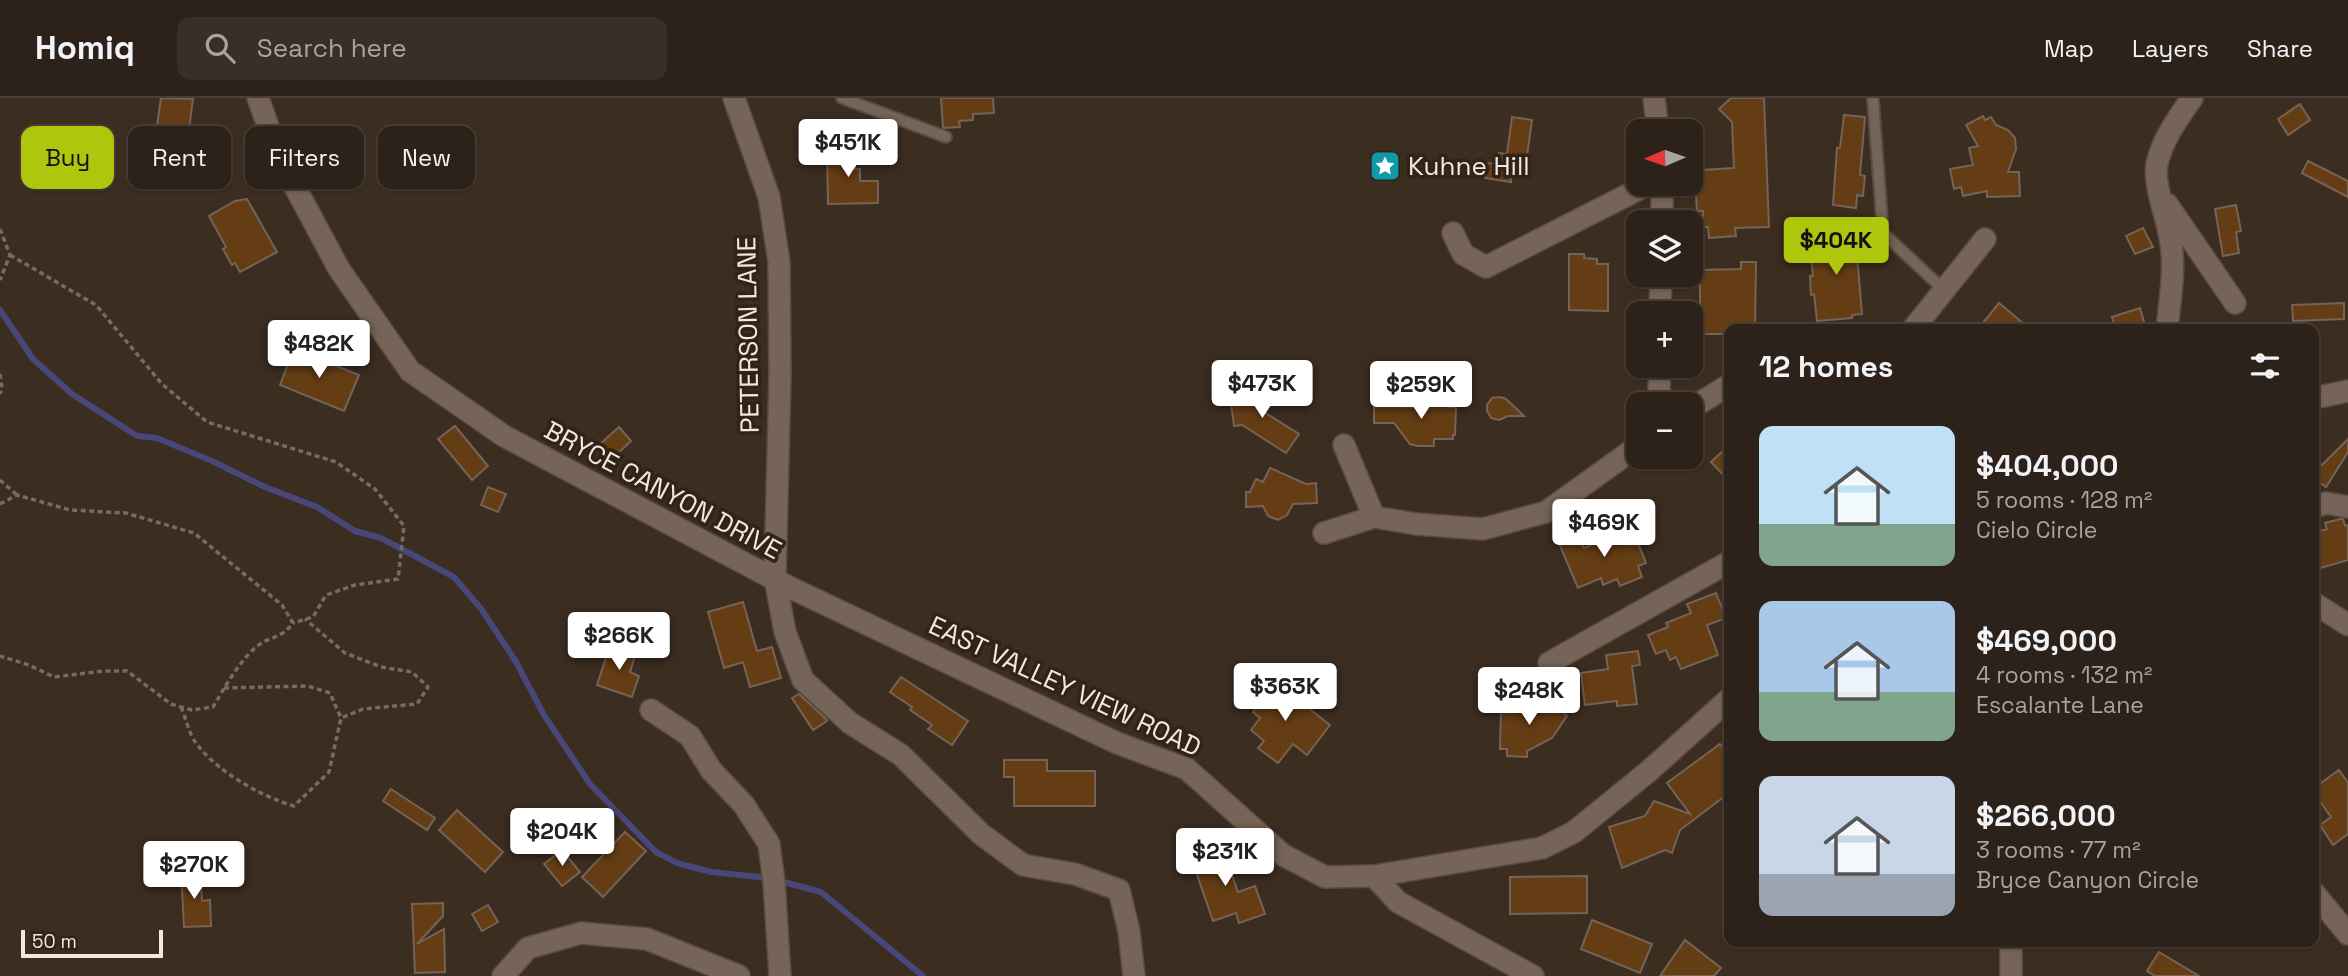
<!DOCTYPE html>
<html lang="en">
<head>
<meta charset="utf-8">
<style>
	body { margin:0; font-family:"Space Grotesk",sans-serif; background:#392f26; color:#f1f3f6; height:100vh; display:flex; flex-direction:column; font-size:26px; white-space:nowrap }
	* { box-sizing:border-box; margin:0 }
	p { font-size:23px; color:#a7a4a2 }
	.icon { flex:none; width:38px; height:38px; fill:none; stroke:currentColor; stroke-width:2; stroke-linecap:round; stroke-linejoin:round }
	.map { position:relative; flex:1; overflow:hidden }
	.side { position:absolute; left:1724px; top:226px; width:595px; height:623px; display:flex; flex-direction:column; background:#2d2219; border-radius:14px; box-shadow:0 2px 5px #0004,0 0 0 2px #483f38 }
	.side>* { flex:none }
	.banner { position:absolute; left:21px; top:28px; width:665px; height:63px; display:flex; gap:14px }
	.needle { width:46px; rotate:268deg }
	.tools { position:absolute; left:1626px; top:21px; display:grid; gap:14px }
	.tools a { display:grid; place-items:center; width:77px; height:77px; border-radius:14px; background:#2d2219; box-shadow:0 2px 5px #0004,0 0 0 2px #483f38; font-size:35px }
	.scale { position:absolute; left:21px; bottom:18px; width:142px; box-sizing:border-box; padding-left:7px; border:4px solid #f2e8e0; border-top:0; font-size:19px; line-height:24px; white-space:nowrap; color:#f2e8e0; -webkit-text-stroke:5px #312317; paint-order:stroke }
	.price { position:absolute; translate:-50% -60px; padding:0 16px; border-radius:7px; background:#fff; color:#222; font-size:23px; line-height:46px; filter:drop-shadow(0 2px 4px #0008) }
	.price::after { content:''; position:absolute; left:50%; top:42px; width:21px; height:16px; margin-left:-10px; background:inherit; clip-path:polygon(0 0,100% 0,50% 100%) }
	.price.on { background:#aec60b; color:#111 }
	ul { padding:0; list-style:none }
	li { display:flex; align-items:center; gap:21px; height:175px; padding:0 35px }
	li span { display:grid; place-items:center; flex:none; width:196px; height:140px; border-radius:14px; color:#555 }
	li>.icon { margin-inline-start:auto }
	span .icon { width:84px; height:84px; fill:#fffc; stroke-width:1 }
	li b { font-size:30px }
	h2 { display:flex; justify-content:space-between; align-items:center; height:84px; padding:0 35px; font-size:30px }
	.chip { padding:0 24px; border-radius:14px; background:#2d2219; box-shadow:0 2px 5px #0004,0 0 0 2px #483f38; font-size:24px; line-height:63px }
	.chip.on { background:#aec60b; color:#111 }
	header { display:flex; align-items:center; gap:42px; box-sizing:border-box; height:98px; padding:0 35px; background:#2d2219; border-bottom:2px solid #483f38 }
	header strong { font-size:33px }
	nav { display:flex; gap:38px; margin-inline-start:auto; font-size:24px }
	.search { width:490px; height:63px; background:#392f26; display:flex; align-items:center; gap:18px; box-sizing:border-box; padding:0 24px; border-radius:14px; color:#a7a4a2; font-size:26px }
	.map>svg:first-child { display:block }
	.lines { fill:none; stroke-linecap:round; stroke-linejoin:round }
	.stream { stroke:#494779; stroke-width:6 }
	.building { fill:#653d15; stroke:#746356; stroke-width:2 }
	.service-casing { stroke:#584c42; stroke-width:14 }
	.minor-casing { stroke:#584c42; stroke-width:24 }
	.path { stroke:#796b61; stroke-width:3.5; stroke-dasharray:5 3.5; stroke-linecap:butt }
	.service { stroke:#756457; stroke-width:10 }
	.minor { stroke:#756457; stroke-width:21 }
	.labels { text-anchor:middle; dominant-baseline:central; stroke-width:7; stroke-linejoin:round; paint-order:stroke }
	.poi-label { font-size:26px; fill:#f2e8e0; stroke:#312317; text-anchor:start }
	.street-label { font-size:26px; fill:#f2e8e0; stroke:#312317 }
</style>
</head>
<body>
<header>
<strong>Homiq</strong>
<div class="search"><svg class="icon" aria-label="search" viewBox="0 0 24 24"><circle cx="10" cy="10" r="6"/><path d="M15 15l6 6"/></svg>Search here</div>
<nav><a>Map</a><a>Layers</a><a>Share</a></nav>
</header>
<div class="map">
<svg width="2348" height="878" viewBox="0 0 2348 878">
	<rect width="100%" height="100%" fill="#3c2d21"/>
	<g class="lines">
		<polyline class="stream" points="0,212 33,261 72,296 137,338 157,340 212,363 265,389 317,409 355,433 381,440 454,479 482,512 516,564 544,617 590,686 656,754 677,765 711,774 769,780 821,794 923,878"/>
	</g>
	<g class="building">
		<polygon points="161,0 193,1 189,32 157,27"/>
		<polygon points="941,0 993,0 994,15 973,16 973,22 959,23 960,29 943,30"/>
		<polygon points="1731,0 1764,0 1769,129 1735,130 1736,138 1709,140 1708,129 1703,129 1703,113 1697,113 1695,83 1703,82 1702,72 1734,70 1732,24 1719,11"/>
		<polygon points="2300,6 2310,22 2288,37 2278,21"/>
		<polygon points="1844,17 1865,19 1860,77 1865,78 1863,98 1857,97 1856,110 1833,107 1837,50 1840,50"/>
		<polygon points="1983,18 1985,22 1991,19 1996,27 2008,32 2015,40 2016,51 2008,74 2019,74 2020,98 1987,99 1987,93 1963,98 1961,89 1954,91 1950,71 1973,67 1969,50 1978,48 1966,27"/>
		<polygon points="1512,19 1532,22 1526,65 1513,64 1511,84 1485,80 1487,65 1497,66 1499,55 1507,56"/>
		<polygon points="854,48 855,71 860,71 860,83 878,83 878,105 828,106 827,49"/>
		<polygon points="2308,63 2348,83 2348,99 2302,75"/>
		<polygon points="247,101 277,154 240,174 235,165 232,167 223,151 226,149 209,118 235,103"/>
		<polygon points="2236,107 2241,133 2236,134 2239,155 2223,158 2215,111"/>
		<polygon points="2143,130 2153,149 2135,156 2126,138"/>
		<polygon points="1855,132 1862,216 1852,217 1852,220 1817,223 1814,196 1811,197 1810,178 1813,178 1811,159 1816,160 1815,150 1823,149 1822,135"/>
		<polygon points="1569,156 1584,156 1584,160 1597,161 1597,166 1608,166 1608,213 1569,212"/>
		<polygon points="1741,164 1756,164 1755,231 1729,231 1729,236 1700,236 1700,172 1741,171"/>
		<polygon points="1999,205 2030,231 1978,231"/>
		<polygon points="2344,205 2344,221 2293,223 2292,207"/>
		<polygon points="2140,210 2146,231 2116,231 2112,219"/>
		<polygon points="294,251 359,277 344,313 280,287"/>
		<polygon points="1250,287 1272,302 1264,314 1299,336 1286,355 1242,327 1234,328 1231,306 1238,305"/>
		<polygon points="1500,299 1506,301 1524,318 1508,318 1499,322 1491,320 1487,313 1487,307 1492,300"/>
		<polygon points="1423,303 1449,303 1449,309 1456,309 1455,337 1453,337 1453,341 1434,341 1434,348 1418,348 1410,346 1394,325 1374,325 1374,308 1423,309"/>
		<polygon points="455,328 488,368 472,382 438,341"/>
		<polygon points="619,329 631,343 613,360 600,346"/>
		<polygon points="2348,341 2348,354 2326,389 2314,381 2314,362 2322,367"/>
		<polygon points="1729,347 1729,383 1711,364"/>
		<polygon points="1270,370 1306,386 1316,385 1317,405 1293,406 1287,417 1278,422 1268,418 1263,408 1246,409 1246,394 1250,394 1256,381 1263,384"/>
		<polygon points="488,389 506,396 498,414 481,407"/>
		<polygon points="2340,421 2343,421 2345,428 2348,427 2348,462 2314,472 2314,435 2327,431 2325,425"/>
		<polygon points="1632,430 1646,465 1638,468 1642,479 1620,488 1617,481 1603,487 1601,480 1578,490 1558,443 1578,435 1584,450"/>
		<polygon points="1716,495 1726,520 1707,527 1718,557 1681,571 1676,559 1670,562 1666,552 1656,556 1648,537 1668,529 1666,525 1691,515 1687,506"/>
		<polygon points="743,504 757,553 772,549 781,580 750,589 743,564 724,570 708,514"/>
		<polygon points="610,547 636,555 630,574 639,578 632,599 597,587"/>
		<polygon points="1638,553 1640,567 1632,568 1637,606 1617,608 1617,603 1585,607 1581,575 1608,571 1606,557"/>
		<polygon points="901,579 968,623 952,647 928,631 932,627 910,612 912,609 890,594"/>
		<polygon points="1276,585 1330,627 1307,657 1293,646 1278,665 1258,650 1264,643 1251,632 1260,620 1253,614 1257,609 1251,604 1266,586 1272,591"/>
		<polygon points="799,596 825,620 827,623 813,632 792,600"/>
		<polygon points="1548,599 1567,618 1552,640 1527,653 1527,659 1507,658 1507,651 1500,651 1501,610 1535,612"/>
		<polygon points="1720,646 1729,658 1729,695 1680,732 1672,755 1665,752 1622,770 1609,729 1645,718 1654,703 1690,716 1667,685"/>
		<polygon points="1004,662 1047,662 1047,673 1095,673 1095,708 1014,708 1014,679 1004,679"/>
		<polygon points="2339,672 2348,685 2348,736 2333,747 2320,727 2331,719 2314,695 2314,690"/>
		<polygon points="391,691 435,720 427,732 383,703"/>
		<polygon points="457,712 503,754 485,774 439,732"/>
		<polygon points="625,734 646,753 603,799 582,779"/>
		<polygon points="1222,748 1238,794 1255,788 1265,816 1239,825 1236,815 1213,823 1191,759"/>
		<polygon points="562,752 580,774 562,788 544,766"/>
		<polygon points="200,773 202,803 210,802 211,828 184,829 181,774"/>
		<polygon points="1587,778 1587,815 1510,816 1510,779"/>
		<polygon points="443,805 443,818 417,846 444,831 445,874 415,875 412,806"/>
		<polygon points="488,807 498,824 482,833 472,816"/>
		<polygon points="1592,822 1652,846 1640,875 1581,851"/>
		<polygon points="1685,842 1721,870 1714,878 1660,878"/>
		<polygon points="2159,854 2199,878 2155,878 2147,873"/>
	</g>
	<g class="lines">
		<g class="service-casing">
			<g id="service">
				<polyline points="842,0 946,39"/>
				<polyline points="1873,2 1883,135 1944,192"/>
			</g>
		</g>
		<g class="minor-casing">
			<g id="minor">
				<polyline points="258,0 279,59 339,171 410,273 504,338 789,489 1117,645 1187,671 1283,757 1325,779 1374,778 1398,804 1533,878"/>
				<polyline points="734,0 769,99 779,164 780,276 775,480 785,534 803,582 850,625 901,657 981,736 1023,767 1075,776 1119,792 1129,833 1134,878"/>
				<polyline points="1654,0 1658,33"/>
				<polyline points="2167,106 2235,205"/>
				<polyline points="1662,124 1662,86"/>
				<polyline points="1453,135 1463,156 1486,169 1649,86"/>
				<polyline points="1660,215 1661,177"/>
				<polyline points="1913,231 1985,141"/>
				<path d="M2167 231C2170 201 2176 170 2170 140 2167 119 2153 86 2157 66 2162 42 2178 20 2192 0"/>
				<polyline points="1660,268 1659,291 1663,306"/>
				<polyline points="2314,300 2348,293"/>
				<polyline points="1690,311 1729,287"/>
				<polyline points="1344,347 1374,419 1416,426 1483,431 1546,414 1638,348"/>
				<polyline points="2314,409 2326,405 2348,409"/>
				<polyline points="1324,435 1374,419"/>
				<polyline points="2314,505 2348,527"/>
				<polyline points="1549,565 1729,464"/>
				<polyline points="651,612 690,638 711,672 744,707 769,746 774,784 780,878"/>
				<polyline points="1374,778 1542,750 1574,734 1649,673 1729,601"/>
				<polyline points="2314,795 2348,836"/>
				<polyline points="503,878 528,850 581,835 647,841 739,878"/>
				<polyline points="2011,878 2011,844"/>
			</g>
		</g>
		<g class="path">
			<polyline points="0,131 10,157 0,182"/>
			<polyline points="10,157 96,207 162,286 207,324 336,364 375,391 404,428 398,481 355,487 326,497 313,519 293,525"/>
			<polyline points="0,276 2,290 0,296"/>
			<polyline points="0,382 17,397"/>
			<path d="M0 406 17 397 70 412 126 415 194 435 282 507 293 525C282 541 269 538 256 549 238 565 225 589 213 609L192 612 171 606 127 573H103L54 579 29 567 0 558"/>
			<polyline points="224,590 308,588 330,595 341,620"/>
			<path d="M181 609C186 620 189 636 196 645 216 673 262 699 294 708L329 674 341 620 363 611 417 606 428 589 412 574 381 569 345 555 305 521"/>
		</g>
		<use href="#service" class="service"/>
		<use href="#minor" class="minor"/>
	</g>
	<defs>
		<g id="sight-square" transform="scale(1.575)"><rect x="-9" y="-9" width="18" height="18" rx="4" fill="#0f9aa8" stroke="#312317"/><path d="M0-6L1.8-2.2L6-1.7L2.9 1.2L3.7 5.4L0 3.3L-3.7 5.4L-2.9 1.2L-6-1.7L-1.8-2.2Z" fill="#fff"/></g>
	</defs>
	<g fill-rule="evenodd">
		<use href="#sight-square" x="1385" y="68"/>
	</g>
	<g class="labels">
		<g class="poi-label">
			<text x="1408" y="68">Kuhne Hill</text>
		</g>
		<g class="street-label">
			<text transform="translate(748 237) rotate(-91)">PETERSON LANE</text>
			<text transform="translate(663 392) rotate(28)">BRYCE CANYON DRIVE</text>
			<text transform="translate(1065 588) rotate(25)">EAST VALLEY VIEW ROAD</text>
		</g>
	</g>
</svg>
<div class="tools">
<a><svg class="needle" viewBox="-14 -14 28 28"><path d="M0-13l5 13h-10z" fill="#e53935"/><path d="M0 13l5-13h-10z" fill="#a7a4a2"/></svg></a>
<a><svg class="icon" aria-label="layers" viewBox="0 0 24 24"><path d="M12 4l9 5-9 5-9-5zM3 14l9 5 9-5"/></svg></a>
<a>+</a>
<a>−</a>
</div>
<div class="scale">50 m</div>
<b class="price" style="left:848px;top:81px">$451K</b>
<b class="price on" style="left:1836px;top:179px">$404K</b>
<b class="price" style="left:319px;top:282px">$482K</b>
<b class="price" style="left:1262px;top:322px">$473K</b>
<b class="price" style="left:1421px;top:323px">$259K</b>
<b class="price" style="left:1604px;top:461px">$469K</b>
<b class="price" style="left:619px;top:574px">$266K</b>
<b class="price" style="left:1285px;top:625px">$363K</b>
<b class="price" style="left:1529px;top:629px">$248K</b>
<b class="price" style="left:562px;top:770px">$204K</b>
<b class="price" style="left:1225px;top:790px">$231K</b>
<b class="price" style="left:194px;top:803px">$270K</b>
<div class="banner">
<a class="chip on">Buy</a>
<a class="chip">Rent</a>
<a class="chip">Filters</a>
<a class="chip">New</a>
</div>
<section class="side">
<h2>12 homes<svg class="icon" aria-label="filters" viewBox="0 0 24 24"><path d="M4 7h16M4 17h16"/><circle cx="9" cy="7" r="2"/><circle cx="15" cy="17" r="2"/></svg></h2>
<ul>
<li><span style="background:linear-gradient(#bfe0f5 70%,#7fa58c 0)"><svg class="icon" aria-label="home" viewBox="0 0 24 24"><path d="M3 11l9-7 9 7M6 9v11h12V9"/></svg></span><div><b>$404,000</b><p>5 rooms · 128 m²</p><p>Cielo Circle</p></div></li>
<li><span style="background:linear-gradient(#a9c7e8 65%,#7fa58c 0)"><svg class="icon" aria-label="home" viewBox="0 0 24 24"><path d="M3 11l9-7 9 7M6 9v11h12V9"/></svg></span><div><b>$469,000</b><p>4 rooms · 132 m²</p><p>Escalante Lane</p></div></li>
<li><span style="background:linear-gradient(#c9d6e8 70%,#9aa5b1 0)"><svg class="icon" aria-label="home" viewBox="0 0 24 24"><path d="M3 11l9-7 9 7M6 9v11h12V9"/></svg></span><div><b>$266,000</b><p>3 rooms · 77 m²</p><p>Bryce Canyon Circle</p></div></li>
</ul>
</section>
</div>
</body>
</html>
